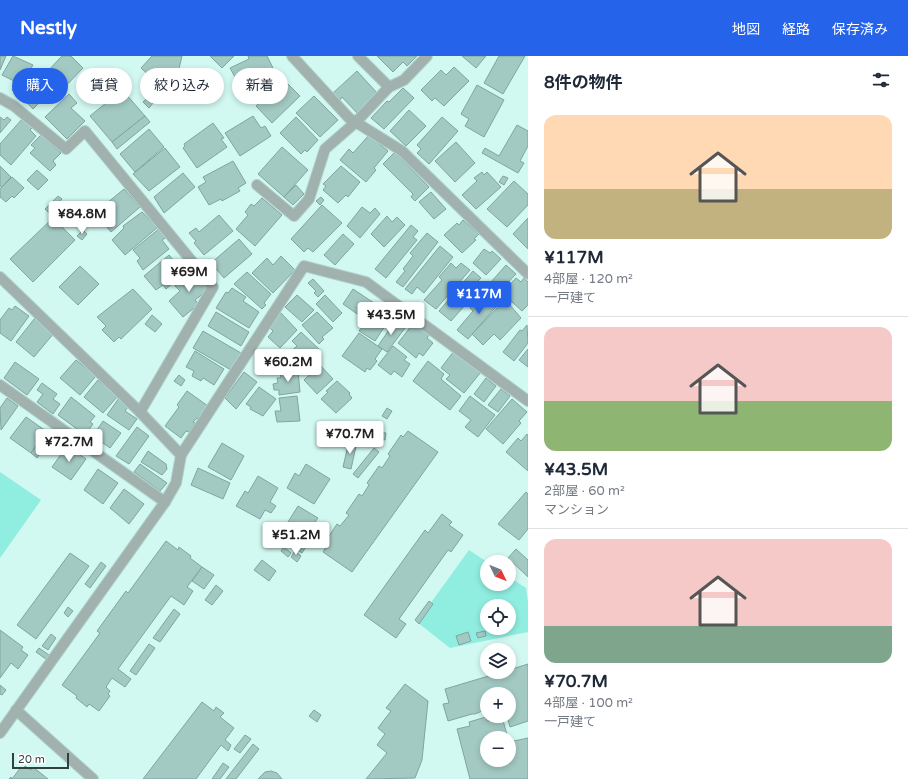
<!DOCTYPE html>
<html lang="ja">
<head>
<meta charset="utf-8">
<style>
	body { margin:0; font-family:"Varela Round","Noto Sans JP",sans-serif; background:#f6f6f7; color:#1f2937; height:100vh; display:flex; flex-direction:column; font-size:15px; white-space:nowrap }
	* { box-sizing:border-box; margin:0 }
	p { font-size:13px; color:#747a83 }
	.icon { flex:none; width:22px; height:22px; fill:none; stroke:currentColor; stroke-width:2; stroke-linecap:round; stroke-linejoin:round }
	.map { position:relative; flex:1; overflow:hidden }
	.sheet { display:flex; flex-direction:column; background:#fff; width:380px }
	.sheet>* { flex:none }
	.banner { position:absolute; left:12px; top:12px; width:380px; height:36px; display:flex; gap:8px }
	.needle { width:26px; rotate:133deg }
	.fabs { position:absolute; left:480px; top:499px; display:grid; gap:8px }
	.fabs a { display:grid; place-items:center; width:36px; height:36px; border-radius:50%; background:#fff; box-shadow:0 2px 6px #0003; font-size:20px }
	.scale { position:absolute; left:12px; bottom:10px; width:57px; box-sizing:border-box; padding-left:4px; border:2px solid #31413e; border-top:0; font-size:11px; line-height:14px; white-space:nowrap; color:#31413e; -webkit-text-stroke:3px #fff; paint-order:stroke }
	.price { position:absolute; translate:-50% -34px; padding:0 9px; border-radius:4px; background:#fff; color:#222; font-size:13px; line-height:26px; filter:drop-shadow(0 1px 2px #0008) }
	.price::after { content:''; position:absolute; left:50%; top:24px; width:12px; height:9px; margin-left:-6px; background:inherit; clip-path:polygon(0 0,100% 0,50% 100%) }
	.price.selected { background:#2563eb; color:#fff }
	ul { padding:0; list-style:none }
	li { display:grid; align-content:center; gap:8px; height:212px; padding:0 16px }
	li+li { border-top:1px solid #e0e1e3 }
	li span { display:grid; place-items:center; height:124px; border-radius:12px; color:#555 }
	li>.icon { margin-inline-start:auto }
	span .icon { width:72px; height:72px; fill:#fffc; stroke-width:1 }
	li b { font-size:17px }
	h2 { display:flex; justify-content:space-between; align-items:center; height:48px; padding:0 16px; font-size:17px }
	.tag { padding:0 14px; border-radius:18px; background:#fff; box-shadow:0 2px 6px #0003; font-size:14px; line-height:36px }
	.tag.selected { background:#2563eb; color:#fff }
	header { display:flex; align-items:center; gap:24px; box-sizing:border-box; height:56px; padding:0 20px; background:#2563eb; color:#fff }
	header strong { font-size:19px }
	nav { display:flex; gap:22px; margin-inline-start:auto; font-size:14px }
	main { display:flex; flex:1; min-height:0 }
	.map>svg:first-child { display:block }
	.green { fill:#8feee0; fill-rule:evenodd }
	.building { fill:#a3c9c3; stroke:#80a59f }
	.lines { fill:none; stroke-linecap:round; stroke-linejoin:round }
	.street-casing { stroke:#b1d3cd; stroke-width:12 }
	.street { stroke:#a0b1ae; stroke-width:10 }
</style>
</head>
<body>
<header>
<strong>Nestly</strong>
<nav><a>地図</a><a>経路</a><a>保存済み</a></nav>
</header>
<main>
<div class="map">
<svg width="528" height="723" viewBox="0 0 528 723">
	<rect width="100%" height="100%" fill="#d1f8f1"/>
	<g class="green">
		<polygon points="0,416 41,444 0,502"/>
		<path d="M469 494 487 506V528H509V521L526 532 528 546V576L450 592 417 566ZM487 550H509V572H487Z"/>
	</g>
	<g class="building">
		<polygon points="0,0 6,0 0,14"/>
		<polygon points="13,0 33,9 17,37 12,34 16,26 2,19"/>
		<polygon points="62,0 71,0 83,12 61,35 44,19"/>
		<polygon points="152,0 182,0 177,21 165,34 141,12"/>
		<polygon points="210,0 234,0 222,12"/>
		<polygon points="248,0 267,0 273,12 265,15 266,18 240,30 230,12 249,3"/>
		<polygon points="377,0 417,0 407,10 403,6 393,16"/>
		<polygon points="462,0 486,0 476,12"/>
		<polygon points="499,0 525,0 503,38 484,27"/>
		<polygon points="454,11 469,25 444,50 435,42 432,45 421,34 441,14 446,19"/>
		<polygon points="357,15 378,38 358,58 342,41 340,44 333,37"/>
		<polygon points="111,21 145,60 112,86 90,60 106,47 95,34"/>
		<polygon points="29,25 45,41 33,53 18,37"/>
		<polygon points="288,28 300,40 272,67 256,50 266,41 268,43 274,37 276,39"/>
		<polygon points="477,29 504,44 484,81 465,70 469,63 461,58"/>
		<polygon points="403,32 414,42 384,73 371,62 387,45 389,46"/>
		<polygon points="153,36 158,41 149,52 143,46"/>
		<polygon points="69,38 77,47 71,52 85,65 67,83 45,61"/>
		<polygon points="314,40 338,64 320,81 296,57"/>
		<polygon points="409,54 426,70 406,90 390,75"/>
		<polygon points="145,60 150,66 117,93 112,86"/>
		<polygon points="253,60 261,72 265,70 271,80 240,100 225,77"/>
		<polygon points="0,61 4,64 7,61 11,64 0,77"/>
		<polygon points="296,61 318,84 307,96 305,94 301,98 280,77"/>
		<polygon points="442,61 458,75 429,108 417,97 421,93 417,89"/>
		<polygon points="23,62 33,71 30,74 36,80 11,109 0,99 0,88"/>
		<polygon points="213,67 224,82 221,83 227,91 197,112 183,92 185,90 184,88"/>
		<polygon points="517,69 528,75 528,90 520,105 524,107 518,117 482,97 485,92 499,100"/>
		<polygon points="149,73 164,91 135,116 120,98"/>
		<polygon points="41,79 61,97 53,105 56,109 50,115 30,97 35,92 31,89"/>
		<polygon points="369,79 388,95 374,112 376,114 366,126 340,104 349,93 353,97"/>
		<polygon points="456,86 475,107 455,126 435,105"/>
		<polygon points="282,91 308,114 284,141 258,118"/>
		<polygon points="165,92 180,111 149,135 133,118"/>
		<polygon points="395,96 429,131 415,145 411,141 413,138 383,108"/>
		<polygon points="233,105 246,127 238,132 240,135 222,145 221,143 209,149 198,131 206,126 203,121"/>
		<polygon points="0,110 11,121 2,131 0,130"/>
		<polygon points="341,110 360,126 348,141 346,139 338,147 323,134 326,130 323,128"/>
		<polygon points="37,114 48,124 38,134 27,124"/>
		<polygon points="482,116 484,119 487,116 501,131 476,153 462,139 477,125 474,122"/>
		<polygon points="183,117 195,131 164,157 154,141"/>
		<polygon points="503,120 508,122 504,129 499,126"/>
		<polygon points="12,121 24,132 14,142 12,140 6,146 0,141 0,133"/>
		<polygon points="514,125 528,138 528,149 507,171 487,153"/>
		<polygon points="296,129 304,138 293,149 284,141"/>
		<polygon points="124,133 140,151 111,176 95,157"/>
		<polygon points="431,136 446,153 434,163 419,146"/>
		<polygon points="58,140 62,143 49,157 45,153"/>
		<polygon points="321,141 324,144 320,149 316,145"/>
		<polygon points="262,142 282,159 255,190 236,173 248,159 245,156 251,148 254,150"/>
		<polygon points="322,149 342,167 313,196 308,192 304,196 291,183"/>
		<polygon points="362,151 370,157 375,152 380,158 360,182 347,170"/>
		<polygon points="142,156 158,171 125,199 112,184 124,172 123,170"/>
		<polygon points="219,159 233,175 204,199 194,187 196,185 189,177 196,172 199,176"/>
		<polygon points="387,160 392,166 397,161 405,169 384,191 371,178"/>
		<polygon points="53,162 75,184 33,226 10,203"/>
		<polygon points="528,162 528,193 513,178"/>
		<polygon points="463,164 479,178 474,183 476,184 462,197 444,179 457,167 459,169"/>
		<polygon points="411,169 418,175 413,181 417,184 386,222 375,213"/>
		<polygon points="160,172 167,181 162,184 169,193 143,214 137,205 140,202 133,194"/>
		<polygon points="83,174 87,178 82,184 77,180"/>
		<polygon points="427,177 438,186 403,231 396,226 405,215 403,213 413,200 410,197"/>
		<polygon points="343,178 354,188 335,209 324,199"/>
		<polygon points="239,183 252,198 224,222 211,207"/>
		<polygon points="440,190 453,201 424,237 417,231 412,238 405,233"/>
		<polygon points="484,193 490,197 492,195 501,203 486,219 473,207"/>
		<polygon points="169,199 184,217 166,233 163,229 156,234 144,220"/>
		<polygon points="281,200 295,214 273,237 252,217 267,202 273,209"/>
		<polygon points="451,207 456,212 461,207 470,214 436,253 424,244 442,224 439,221"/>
		<polygon points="506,209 516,218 500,235 491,226"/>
		<polygon points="80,210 99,228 78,249 59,231"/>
		<polygon points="194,214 209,233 195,244 199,248 183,261 169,245 180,235 175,230"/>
		<polygon points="473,215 481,222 475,228 482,234 468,250 466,248 451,265 439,255"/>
		<polygon points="247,216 271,238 264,247 266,249 262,253 234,228"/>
		<polygon points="516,222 521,226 524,222 528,226 528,249 522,255 502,237"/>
		<polygon points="313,223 324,235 318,241 314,237 316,235 308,227"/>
		<polygon points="232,232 246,241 243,245 259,256 249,272 216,252 226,236 228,237"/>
		<polygon points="133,233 152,253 121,283 119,281 114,286 102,274 106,270 97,261"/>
		<polygon points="353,233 374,247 363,262 343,248"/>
		<polygon points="482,238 488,243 492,238 501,245 468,283 457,274 473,255 470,252"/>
		<polygon points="297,239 314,254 302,266 285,251"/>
		<polygon points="325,239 342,257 333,266 316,248"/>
		<polygon points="503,246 508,251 510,249 521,262 500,284 494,278 483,289 472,278"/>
		<polygon points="15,250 29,260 11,285 0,277 0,264 9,252 12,254"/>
		<polygon points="374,254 389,264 375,285 359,275"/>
		<polygon points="279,255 297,274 280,292 268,281 273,275 270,272"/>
		<polygon points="216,256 249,276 241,290 208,270"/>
		<polygon points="317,256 333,272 322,281 324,283 319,288 302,269"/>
		<polygon points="152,259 162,268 155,276 145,268"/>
		<polygon points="35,262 54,277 34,301 16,286"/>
		<polygon points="416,264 431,276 427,282 433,287 423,300 419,297 416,302 398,287"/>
		<polygon points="395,265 405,272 387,296 378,290"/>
		<polygon points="527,269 528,287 514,305 503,296 520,274 522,275"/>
		<polygon points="203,275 241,297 231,314 193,292"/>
		<polygon points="301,276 321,295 301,312 288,298 297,290 292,285"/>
		<polygon points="359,277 382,293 375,303 377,305 370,314 367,312 365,316 342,300"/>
		<polygon points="393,290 407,301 404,304 410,308 402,321 394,315 391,319 378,309"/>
		<polygon points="528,293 528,311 519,304"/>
		<polygon points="195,295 224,313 214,329 203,322 201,325 192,320 194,315 186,311"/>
		<polygon points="454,295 481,316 464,337 446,323 450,319 441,312"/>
		<polygon points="76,304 96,320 80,339 60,322"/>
		<polygon points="428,305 444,318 441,323 461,340 450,354 413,325"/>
		<polygon points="15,306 39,323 27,339 4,322"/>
		<polygon points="320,309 333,323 317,338 304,324"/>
		<polygon points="298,315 300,336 279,339 279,334 274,334 273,328 278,327 277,322 281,322 280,317"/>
		<polygon points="244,316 257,326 236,353 225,342"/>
		<polygon points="179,319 185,324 181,330 174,325"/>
		<polygon points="486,322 496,330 484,346 474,338"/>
		<polygon points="98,324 118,340 103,357 84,341"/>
		<polygon points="337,325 350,337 349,338 352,342 336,357 321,343 328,336 326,335"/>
		<polygon points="42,327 57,338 53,343 60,348 53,358 37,346 43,338 37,334"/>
		<polygon points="259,331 276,343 263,360 250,353 251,351 246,348"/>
		<polygon points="501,333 510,340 498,356 488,349"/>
		<polygon points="187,335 208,350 199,363 197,362 193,366 195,367 189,376 186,375 181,382 165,370 179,351 177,349"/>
		<polygon points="297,340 300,365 277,366 275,355 281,355 279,342"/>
		<polygon points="470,340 495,359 478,381 465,371 471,364 459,355"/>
		<polygon points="71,341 95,360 90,366 93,368 85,379 58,359"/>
		<polygon points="7,342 18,350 1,374 0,352"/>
		<polygon points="119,342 128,351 125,355 137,363 129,374 107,359"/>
		<polygon points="512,343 527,356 519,365 521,367 503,388 486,373"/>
		<polygon points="387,352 392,355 387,363 382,360"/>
		<polygon points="26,361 46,375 31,397 10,382"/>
		<polygon points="103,365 121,377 110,392 93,380"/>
		<polygon points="137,371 149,380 129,408 116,400"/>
		<polygon points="352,371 386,377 385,384 351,379"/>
		<polygon points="47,374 53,379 37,402 31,397"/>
		<polygon points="408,375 438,396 352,516 323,496 328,488 325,486 337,468 340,470 349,459 346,457 359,438 362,440 369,429 367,427 379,410 382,412 390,400 388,398 401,379 403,381"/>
		<polygon points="527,378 528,380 528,415 506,396 518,382 521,385"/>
		<polygon points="349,385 357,386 351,413 343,411"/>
		<polygon points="222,387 244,400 231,424 208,411"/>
		<polygon points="67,390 86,403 71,424 52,411"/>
		<polygon points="374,392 379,396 358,422 353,418"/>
		<polygon points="148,395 166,408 167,413 162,419 141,406"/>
		<polygon points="140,408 167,427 160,435 134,416"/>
		<polygon points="306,408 330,423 314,448 287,432 295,417 299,420"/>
		<polygon points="198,412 230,427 223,443 191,429"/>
		<polygon points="98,413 118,427 103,448 84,434"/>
		<polygon points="258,420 278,432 270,446 276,450 271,457 265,454 260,463 236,450 245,435 248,437"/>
		<polygon points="124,433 144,448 129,468 110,452"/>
		<polygon points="526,436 528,438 528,473 519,484 498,468"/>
		<polygon points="298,450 318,462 313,469 318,472 302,497 278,482"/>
		<polygon points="442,458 452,466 449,469 463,479 451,496 448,494 399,563 406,568 396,582 364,559 425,474 428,477"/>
		<polygon points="166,485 178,494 179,491 191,500 190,502 202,511 187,531 193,535 184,549 171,540 118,613 131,623 125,631 112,622 106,631 110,635 108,638 110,640 99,655 89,648 87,651 76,642 77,640 62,629 100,577 97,575 126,535 128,537"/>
		<polygon points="284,491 291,497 288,501 281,495"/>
		<polygon points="516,493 528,504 528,521 508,502"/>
		<polygon points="295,495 301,500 297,506 291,501"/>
		<polygon points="70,497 89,510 36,583 17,569"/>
		<polygon points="262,504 276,515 269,525 254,514"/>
		<polygon points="101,506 106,510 90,532 85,528"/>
		<polygon points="202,511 214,519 204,533 192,525"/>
		<polygon points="216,529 223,535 212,549 205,544"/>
		<polygon points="429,545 433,548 419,568 415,564"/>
		<polygon points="68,551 73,555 68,561 64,557"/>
		<polygon points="174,553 180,558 160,586 153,582"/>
		<polygon points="0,574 23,591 21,594 28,599 18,613 11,607 0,622"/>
		<polygon points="485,575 486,580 478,582 476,577"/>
		<polygon points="468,576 471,585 459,589 456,580"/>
		<polygon points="51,578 56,582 48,594 42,590"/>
		<polygon points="149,588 155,592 136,619 130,615"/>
		<polygon points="39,592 49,599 46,603 36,596"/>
		<polygon points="528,608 528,665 510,671 507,660 509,660 509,638 487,638 487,653 475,658 472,658 448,665 443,648 449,647 445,633 502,616 509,616 509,614"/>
		<polygon points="405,628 428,645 422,704 415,722 366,723 387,697 377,689 385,678 378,672 391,655 386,652"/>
		<polygon points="0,629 6,634 2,639 0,638"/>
		<polygon points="202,646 214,655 216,651 224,657 220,661 234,672 225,684 231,689 228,695 221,689 196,723 143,723"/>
		<polygon points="314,654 321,659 317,666 309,660"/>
		<polygon points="486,661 487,665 502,661 508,682 487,682 487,704 509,704 509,686 528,682 528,723 470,723 457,673 470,670 469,666"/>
		<polygon points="245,679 251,683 240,697 234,693"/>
		<polygon points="253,688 259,693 236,723 226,723"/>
		<polygon points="223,707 229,711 220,723 212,723"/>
		<polygon points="25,710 31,714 33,711 48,723 9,723 11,721 12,723 21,711 23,713"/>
		<polygon points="271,715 277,717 282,723 258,723 265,716"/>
	</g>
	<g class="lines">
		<g class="street-casing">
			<g id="street">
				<polyline points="292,0 349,62 402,95 528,218"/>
				<polyline points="358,0 389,31 404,24 427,0"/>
				<polyline points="0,42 14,50 66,93 85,75 213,231 140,356"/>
				<polyline points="257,129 294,160 309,143 325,93 356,66 389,31"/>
				<polyline points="0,221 140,356 181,399 176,427 165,446 0,677"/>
				<polyline points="0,329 165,446"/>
				<polyline points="181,399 304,210 366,226 528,345"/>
				<polyline points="16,654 93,723"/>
			</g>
		</g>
		<use href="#street" class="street"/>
	</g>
</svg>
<div class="fabs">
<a><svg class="needle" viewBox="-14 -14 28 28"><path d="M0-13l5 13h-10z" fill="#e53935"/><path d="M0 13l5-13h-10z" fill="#747a83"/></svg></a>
<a><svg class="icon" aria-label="locate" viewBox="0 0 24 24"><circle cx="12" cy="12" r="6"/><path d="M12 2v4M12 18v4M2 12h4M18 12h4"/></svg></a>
<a><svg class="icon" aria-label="layers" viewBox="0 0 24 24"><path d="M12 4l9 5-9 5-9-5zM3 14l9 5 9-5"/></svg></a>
<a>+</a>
<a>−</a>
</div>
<div class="scale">20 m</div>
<b class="price" style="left:82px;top:179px">¥84.8M</b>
<b class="price" style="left:189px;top:237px">¥69M</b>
<b class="price selected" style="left:479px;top:259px">¥117M</b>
<b class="price" style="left:391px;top:280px">¥43.5M</b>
<b class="price" style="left:288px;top:327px">¥60.2M</b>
<b class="price" style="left:350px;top:399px">¥70.7M</b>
<b class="price" style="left:69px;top:407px">¥72.7M</b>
<b class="price" style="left:296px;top:500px">¥51.2M</b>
<div class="banner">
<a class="tag selected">購入</a>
<a class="tag">賃貸</a>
<a class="tag">絞り込み</a>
<a class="tag">新着</a>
</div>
</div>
<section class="sheet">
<h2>8件の物件<svg class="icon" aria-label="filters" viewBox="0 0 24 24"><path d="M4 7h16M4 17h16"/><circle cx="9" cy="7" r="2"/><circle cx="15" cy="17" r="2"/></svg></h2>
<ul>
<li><span style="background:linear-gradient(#ffd9b3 60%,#c2b280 0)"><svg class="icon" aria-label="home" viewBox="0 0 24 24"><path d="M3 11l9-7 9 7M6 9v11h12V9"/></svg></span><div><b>¥117M</b><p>4部屋 · 120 m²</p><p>一戸建て</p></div></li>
<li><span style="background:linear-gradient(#f6c9c9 60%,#8fb573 0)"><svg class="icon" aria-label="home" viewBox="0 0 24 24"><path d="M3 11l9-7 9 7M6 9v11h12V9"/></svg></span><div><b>¥43.5M</b><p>2部屋 · 60 m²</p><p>マンション</p></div></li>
<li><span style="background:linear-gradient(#f6c9c9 70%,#7fa58c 0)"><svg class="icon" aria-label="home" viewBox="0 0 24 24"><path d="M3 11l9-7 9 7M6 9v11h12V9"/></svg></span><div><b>¥70.7M</b><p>4部屋 · 100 m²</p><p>一戸建て</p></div></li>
</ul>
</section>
</main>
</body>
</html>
